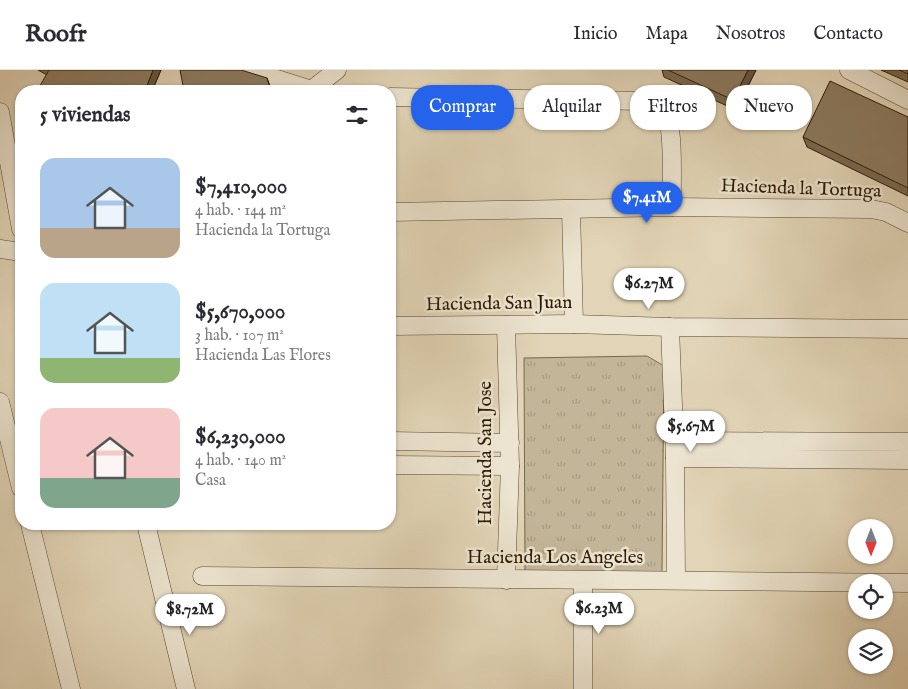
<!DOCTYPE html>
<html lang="es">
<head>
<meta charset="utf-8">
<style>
	body { margin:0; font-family:"IM FELL English",serif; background:#f7f7f7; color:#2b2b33; height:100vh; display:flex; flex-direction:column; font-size:19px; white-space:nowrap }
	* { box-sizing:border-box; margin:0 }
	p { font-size:16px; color:#7c7c81 }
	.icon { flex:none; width:28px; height:28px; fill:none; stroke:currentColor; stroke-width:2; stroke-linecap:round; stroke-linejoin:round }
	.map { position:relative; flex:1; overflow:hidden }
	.drawer { position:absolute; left:15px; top:15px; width:381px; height:445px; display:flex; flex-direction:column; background:#fff; border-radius:20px; box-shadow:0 1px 4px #0004 }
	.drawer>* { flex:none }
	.banner { position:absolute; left:411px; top:15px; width:421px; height:45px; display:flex; gap:10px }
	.needle { width:32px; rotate:180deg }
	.fabs { position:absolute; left:848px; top:449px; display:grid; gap:10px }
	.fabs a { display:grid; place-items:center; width:45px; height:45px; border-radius:50%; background:#fff; box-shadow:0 1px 4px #0004; font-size:25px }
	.price { position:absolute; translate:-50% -42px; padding:0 11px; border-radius:18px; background:#fff; color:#222; font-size:16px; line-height:32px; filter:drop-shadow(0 1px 2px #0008) }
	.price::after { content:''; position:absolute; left:50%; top:30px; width:15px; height:11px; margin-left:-8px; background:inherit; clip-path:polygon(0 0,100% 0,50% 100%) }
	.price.active { background:#2563eb; color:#fff }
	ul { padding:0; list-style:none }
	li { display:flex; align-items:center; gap:15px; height:125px; padding:0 25px }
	li span { display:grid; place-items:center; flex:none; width:140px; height:100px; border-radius:15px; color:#555 }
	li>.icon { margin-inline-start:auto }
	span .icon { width:60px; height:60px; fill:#fffc; stroke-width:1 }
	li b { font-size:21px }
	h2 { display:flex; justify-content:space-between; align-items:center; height:60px; padding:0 25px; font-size:21px }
	.chip { padding:0 18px; border-radius:20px; background:#fff; box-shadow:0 1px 4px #0004; font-size:18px; line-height:45px }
	.chip.active { background:#2563eb; color:#fff }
	header { display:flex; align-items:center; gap:30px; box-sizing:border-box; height:70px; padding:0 25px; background:#fff; border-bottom:1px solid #e1e1e2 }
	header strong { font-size:24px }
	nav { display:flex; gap:28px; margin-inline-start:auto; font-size:18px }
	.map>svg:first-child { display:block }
	.grass { fill:url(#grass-tufts); stroke:#78684e }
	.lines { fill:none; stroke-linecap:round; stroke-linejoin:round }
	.minor-casing { stroke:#5b4930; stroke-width:19 }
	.minor { stroke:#ece4d0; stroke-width:18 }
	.wall { fill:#786a53; stroke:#2e1a03 }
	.shaded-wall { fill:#625644; stroke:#2e1a03 }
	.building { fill:#8c7b61; stroke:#2e1a03 }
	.labels { text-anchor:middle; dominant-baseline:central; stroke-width:5; stroke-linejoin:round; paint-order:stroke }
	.street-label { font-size:19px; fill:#2e1a03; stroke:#ece4d0 }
</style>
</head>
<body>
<header>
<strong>Roofr</strong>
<nav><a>Inicio</a><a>Mapa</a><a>Nosotros</a><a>Contacto</a></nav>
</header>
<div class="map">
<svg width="908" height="619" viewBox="0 0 908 619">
	<defs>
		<pattern id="grass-tufts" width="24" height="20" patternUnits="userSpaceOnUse" patternTransform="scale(1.25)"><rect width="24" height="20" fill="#c3b598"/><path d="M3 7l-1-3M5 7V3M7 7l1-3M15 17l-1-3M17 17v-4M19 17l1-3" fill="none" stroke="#a89b81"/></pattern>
	</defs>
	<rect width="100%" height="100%" fill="#e2d5b7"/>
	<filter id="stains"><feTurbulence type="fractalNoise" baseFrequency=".004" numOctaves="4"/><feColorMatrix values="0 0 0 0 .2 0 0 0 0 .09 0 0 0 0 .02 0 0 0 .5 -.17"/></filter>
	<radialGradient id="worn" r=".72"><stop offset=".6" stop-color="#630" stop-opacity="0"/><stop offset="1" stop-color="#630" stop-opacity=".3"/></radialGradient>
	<polygon class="grass" points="647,286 664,296 662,502 533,505 525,500 524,288"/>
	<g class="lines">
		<g class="minor-casing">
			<g id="minor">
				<polyline points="248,0 312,20"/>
				<polyline points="849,0 908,30"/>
				<polyline points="310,21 337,0"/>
				<path d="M390 27 645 31C653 34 660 36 665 43 675 57 671 117 672 137"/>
				<polyline points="0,42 21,159"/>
				<polyline points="571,140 574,254"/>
				<polyline points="390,142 672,137 871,139 886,142 908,153"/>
				<polyline points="0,179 21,182"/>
				<polyline points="390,256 574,254 670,257 908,259"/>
				<polyline points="670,257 675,388 676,509"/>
				<polyline points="0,332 21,418"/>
				<polyline points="390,371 510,373"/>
				<polyline points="675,371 908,372"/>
				<polyline points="675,388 908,390"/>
				<polyline points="390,395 510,396"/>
				<polyline points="30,454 71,619"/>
				<polyline points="146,454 186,619"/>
				<polyline points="202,506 908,513"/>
				<polyline points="506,510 510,396 506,255"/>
				<polyline points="583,619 583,511"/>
			</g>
		</g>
		<use href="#minor" class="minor"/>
	</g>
	<g class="wall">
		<polygon points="38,0 161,0 152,21 47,5"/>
		<polygon points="662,0 756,0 736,40 664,7"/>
		<polygon points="881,0 908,0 908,12"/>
		<polygon points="908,47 908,126 807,77 803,67"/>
	</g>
	<g class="shaded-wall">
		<polygon points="153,0 161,0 152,21 145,21"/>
		<polygon points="748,0 756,0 736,40 733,30"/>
		<polygon points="267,8 272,21 265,21"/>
	</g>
	<g class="building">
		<polygon points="49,0 153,0 145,21 37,21"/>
		<polygon points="180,0 241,0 267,8 270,18 265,21 184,21"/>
		<polygon points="668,0 748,0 733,30"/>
		<polygon points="899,0 908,0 908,4"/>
		<polygon points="830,11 908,47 908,118 803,67"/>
	</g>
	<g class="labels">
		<g class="street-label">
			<text transform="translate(801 119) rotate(2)">Hacienda la Tortuga</text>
			<text transform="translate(499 234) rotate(-1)">Hacienda San Juan</text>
			<text transform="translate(486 383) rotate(-90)">Hacienda San Jose</text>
			<text x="555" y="488">Hacienda Los Angeles</text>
		</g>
	</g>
	<rect width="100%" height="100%" filter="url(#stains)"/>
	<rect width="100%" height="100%" fill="url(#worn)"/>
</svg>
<div class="fabs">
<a><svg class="needle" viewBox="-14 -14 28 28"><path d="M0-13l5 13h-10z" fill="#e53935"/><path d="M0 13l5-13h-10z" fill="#7c7c81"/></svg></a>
<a><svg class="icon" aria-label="locate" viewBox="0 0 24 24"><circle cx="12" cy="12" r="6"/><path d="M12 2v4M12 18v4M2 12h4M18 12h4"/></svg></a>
<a><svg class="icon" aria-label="layers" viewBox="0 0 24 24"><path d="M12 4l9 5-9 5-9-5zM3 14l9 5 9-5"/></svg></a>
</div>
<b class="price active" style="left:647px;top:154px">$7.41M</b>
<b class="price" style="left:649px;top:240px">$6.27M</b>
<b class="price" style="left:691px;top:383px">$5.67M</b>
<b class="price" style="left:599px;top:565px">$6.23M</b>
<b class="price" style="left:190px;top:566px">$8.72M</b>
<div class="banner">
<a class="chip active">Comprar</a>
<a class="chip">Alquilar</a>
<a class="chip">Filtros</a>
<a class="chip">Nuevo</a>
</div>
<section class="drawer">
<h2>5 viviendas<svg class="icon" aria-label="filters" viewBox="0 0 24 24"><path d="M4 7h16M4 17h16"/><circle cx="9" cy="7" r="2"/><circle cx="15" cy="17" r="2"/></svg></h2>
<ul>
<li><span style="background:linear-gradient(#a9c7e8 70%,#b9a48a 0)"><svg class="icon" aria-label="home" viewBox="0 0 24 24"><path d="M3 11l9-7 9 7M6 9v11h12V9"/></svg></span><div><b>$7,410,000</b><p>4 hab. · 144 m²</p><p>Hacienda la Tortuga</p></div></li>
<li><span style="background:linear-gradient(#bfe0f5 75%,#8fb573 0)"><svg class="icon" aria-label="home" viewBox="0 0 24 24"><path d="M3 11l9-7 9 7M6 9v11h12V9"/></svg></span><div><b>$5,670,000</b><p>3 hab. · 107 m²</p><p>Hacienda Las Flores</p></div></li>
<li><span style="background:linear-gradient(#f6c9c9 70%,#7fa58c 0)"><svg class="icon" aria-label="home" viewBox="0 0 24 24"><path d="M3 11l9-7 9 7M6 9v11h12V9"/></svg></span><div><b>$6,230,000</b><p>4 hab. · 140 m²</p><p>Casa</p></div></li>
</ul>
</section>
</div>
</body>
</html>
